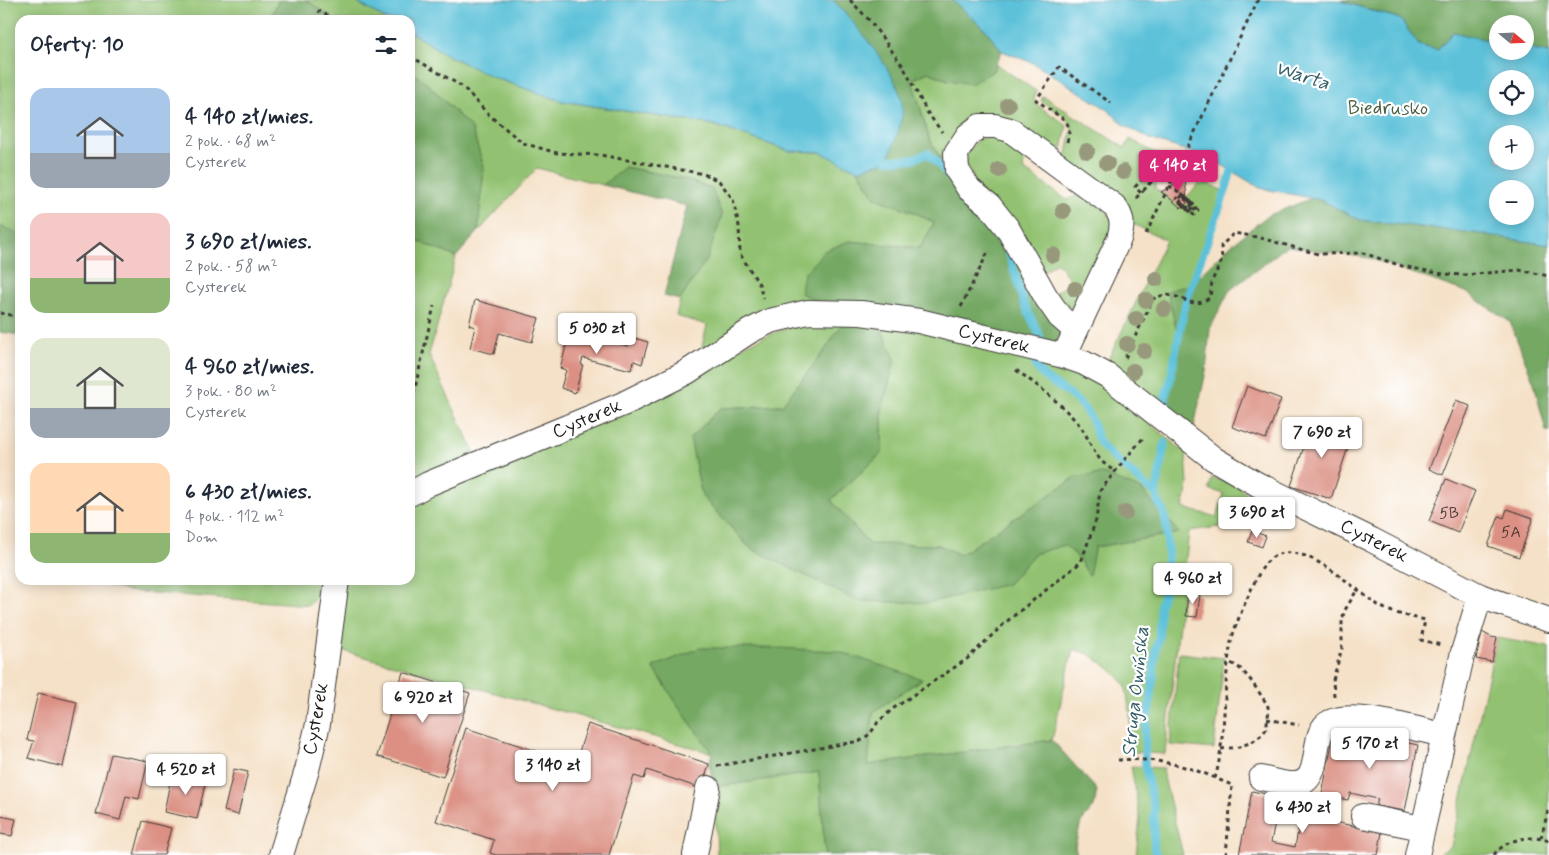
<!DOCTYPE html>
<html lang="pl">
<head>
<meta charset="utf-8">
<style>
	body { margin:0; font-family:Mynerve,sans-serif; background:#f6f6f7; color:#1f2937; height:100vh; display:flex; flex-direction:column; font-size:19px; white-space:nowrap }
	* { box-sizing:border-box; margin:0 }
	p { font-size:16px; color:#747a83 }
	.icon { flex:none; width:28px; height:28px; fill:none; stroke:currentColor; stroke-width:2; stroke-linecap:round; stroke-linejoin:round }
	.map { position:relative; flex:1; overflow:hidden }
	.details { position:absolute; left:15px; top:15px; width:400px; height:570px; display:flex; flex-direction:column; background:#fff; border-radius:15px; box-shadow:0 2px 12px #0003 }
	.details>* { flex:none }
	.needle { width:32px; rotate:109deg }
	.tools { position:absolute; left:1489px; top:15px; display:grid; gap:10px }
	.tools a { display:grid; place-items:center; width:45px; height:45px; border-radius:50%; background:#fff; box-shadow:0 2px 12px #0003; font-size:25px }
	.price { position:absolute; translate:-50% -42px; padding:0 11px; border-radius:5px; background:#fff; color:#222; font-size:16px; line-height:32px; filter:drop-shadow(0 1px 2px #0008) }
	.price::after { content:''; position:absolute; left:50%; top:30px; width:15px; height:11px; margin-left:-8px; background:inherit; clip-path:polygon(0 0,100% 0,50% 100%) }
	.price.active { background:#db2777; color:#fff }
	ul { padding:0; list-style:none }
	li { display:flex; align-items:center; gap:15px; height:125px; padding:0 15px }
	li span { display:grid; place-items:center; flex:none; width:140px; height:100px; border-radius:15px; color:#555 }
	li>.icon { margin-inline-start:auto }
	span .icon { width:60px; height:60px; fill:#fffc; stroke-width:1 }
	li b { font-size:21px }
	h2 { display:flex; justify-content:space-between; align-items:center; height:60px; padding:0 15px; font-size:21px }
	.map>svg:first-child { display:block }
	.green { fill:#92c271; stroke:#576f46 }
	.forest { fill:#75a863; stroke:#486240 }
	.water { fill:#5bc1d9; stroke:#3c6e7a; fill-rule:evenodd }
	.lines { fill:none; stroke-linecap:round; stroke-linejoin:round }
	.stream { stroke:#5bc1d9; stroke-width:8 }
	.building { fill:#db9083 }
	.minor-casing { stroke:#3d3a36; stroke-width:26 }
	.path { stroke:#3d3a36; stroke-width:3; stroke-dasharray:4 4; stroke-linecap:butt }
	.minor { stroke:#fff; stroke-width:24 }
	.path-bridge { stroke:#3d3a36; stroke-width:3; stroke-dasharray:4 4; stroke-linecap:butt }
	.tree { fill:#98997c }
	.labels { text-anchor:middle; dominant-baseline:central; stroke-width:4.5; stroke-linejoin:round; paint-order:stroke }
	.number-label { font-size:16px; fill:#4c3936 }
	.park-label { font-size:19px; fill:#4b5e3e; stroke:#fff }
	.street-label { font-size:19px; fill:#1c1c1c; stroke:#fff }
	.water-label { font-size:20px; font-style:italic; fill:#355e68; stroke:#fff }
</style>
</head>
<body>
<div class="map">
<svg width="1549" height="855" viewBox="0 0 1549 855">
	<rect width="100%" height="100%" fill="#fff"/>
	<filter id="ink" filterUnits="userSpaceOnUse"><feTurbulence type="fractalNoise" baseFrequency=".02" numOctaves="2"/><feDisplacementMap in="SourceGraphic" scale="10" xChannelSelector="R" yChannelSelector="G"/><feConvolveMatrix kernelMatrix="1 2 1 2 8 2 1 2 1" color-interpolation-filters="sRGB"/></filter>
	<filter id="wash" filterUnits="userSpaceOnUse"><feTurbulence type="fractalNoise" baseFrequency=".0096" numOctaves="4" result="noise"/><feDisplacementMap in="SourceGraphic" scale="20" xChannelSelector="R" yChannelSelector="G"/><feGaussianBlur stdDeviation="1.12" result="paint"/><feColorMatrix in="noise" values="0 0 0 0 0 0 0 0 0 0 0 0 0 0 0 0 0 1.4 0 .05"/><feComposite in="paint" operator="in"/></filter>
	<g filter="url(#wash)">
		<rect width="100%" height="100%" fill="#f5e1c7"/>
		<g class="green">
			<polygon points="0,0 279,0 271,16 272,20 20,20 20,235 0,226"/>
			<polygon points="306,0 353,0 387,20 335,20"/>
			<polygon points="410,32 449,56 495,78 562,101 714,125 789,151 820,152 858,170 876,198 916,213 934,223 920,248 849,241 820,303 701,351 707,325 676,316 680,300 708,257 712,189 684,179 625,167 603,185 537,168 478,232 484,167 472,129 427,83 410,71"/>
			<polygon points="996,64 1036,91 1034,100 1037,105 1064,123 1067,126 1060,159 986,119 950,176 929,138 912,80 928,72 948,80 992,72"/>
			<polygon points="1043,96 1125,148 1130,139 1164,158 1156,181 1155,189 1181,203 1202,181 1224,191 1190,285 1167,291 1177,331 1165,408 1106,364 1166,240 1131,223 1065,163 1072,129 1067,118 1041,101"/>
			<path d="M999 135 1026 151 1023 169 1067 200 1084 191 1115 220 1076 307C1066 310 1059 301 1053 295L1071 281 1057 262 1040 274 977 187 964 158 978 139Z"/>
			<polygon points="410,238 456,257 429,355 477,458 410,483"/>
			<polygon points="845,320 825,350 782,405 721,408 690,438 702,496 750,548 1008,584 1034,554 1064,545 1075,554 1095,547 1178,533 1076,477 960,555 939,545 869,545 831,500 882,453 882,410 895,359 879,324 924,331 1079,372 1096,380 1186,453 1188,485 1183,508 1217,517 1224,494 1209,489 1212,478 1235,484 1279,519 1189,531 1165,754 1130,752 1130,713 1125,684 1109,668 1089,654 1073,649 1052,740 868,765 873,712 921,679 654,667 681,710 712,753 340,650 345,580 410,580 410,503 759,339 802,322"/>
			<polygon points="85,580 328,580 326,586 309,605 128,591"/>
			<polygon points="1497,638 1549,647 1549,855 1438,855 1451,846"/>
			<polygon points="1179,653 1224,658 1214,749 1170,745"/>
			<polygon points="1131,766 1164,768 1163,773 1183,855 1136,855 1140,819"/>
			<polygon points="819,772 825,855 717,855 714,787"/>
		</g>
		<g class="forest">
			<polygon points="279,0 306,0 335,20 272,20 271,16"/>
			<polygon points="833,0 952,0 986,30 1002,51 992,72 971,84 948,80 928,72 912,80 929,138 950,176 994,224 1062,331 1054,348 822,303 800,293 804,274 824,251 849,241 920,248 934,223 916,213 876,198 858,170 888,160 844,11"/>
			<polygon points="1342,0 1549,0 1549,53 1525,48 1525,24 1498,24 1497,42 1453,32 1437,50 1419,45 1400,19 1342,1"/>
			<polygon points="410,71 427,83 472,129 484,167 478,232 456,257 410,238"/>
			<polygon points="625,167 684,179 712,189 722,215 708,257 680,300 664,296 687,206 603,185"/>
			<polygon points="1312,198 1321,200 1360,220 1474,233 1549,245 1549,432 1546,431 1534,383 1510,322 1466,292 1369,258 1287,246 1229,291 1210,329 1206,371 1194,427 1165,408 1177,331 1167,291 1190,285 1230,246 1267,216"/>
			<polygon points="0,226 20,235 20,335 0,332"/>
			<polygon points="845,320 879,324 895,359 882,410 882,453 831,500 869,544 939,545 960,555 1076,477 1103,474 1142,490 1179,533 1095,547 1089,575 1075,554 1064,545 1034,554 1008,584 927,603 857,601 750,548 702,496 690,438 721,408 782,405 825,350"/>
			<polygon points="700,648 777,648 837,651 922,679 873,712 868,765 1052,740 1097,790 1094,807 1081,822 1075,846 1077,855 825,855 819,772 714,787 709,764 712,753 681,710 653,667"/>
		</g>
		<g class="water">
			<path d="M353 0H833C852 19 898 75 902 101 905 119 894 143 888 160L858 170 820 152 789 151 714 125 562 101 495 78 449 56 410 32V20H387Z"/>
			<path d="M952 0H1337L1400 19 1419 45 1437 50 1453 32 1497 42 1498 51H1525V48L1549 53V245L1474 233 1360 220 1321 200 1260 188 1212 159 1150 139 1124 125 1107 109 1033 63 1002 51 986 30ZM1498 79H1525V106H1498ZM1498 134H1525V161H1498ZM1498 189H1525V216H1498Z"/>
		</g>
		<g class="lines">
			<g class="stream">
				<polyline points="888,160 913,159 928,153 950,177"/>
				<polyline points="972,204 1007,247 1024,304 1040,336"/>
				<path d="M1034 361C1040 381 1061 385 1075 399 1083 406 1089 414 1093 424 1096 432 1097 441 1104 448 1118 463 1135 475 1149 489L1156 492"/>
				<polyline points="1168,411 1165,397 1170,381 1186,300 1226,190 1234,161"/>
				<polyline points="1157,855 1154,849 1154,809 1145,767 1145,733 1152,692 1156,648 1159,637 1160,604 1164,593 1168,554 1166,523 1163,510 1157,500 1156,492 1165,443"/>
			</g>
		</g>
		<g id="blocks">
			<g class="building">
				<polygon points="1179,171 1180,180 1185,176 1187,203 1181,208 1166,195 1161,192 1173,185"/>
				<polygon points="475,300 539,318 532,342 499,333 494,354 470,348 475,327 469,325"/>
				<polygon points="572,326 590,331 589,335 628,346 631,337 648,342 642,364 634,361 631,370 583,358 581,364 583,365 575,393 561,388 566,370 560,368"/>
				<polygon points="1247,386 1281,399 1266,439 1232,427"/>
				<polygon points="1456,400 1470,406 1443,475 1429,469"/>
				<polygon points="1313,419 1353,432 1331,499 1291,486"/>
				<polygon points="1446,479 1475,491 1458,533 1429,521"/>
				<polygon points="1507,509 1533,518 1519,557 1488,546 1499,516 1504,518"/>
				<polygon points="1252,531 1266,536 1262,547 1248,542"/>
				<polygon points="1188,593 1200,595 1197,617 1186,616"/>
				<polygon points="1482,632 1491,637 1497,638 1492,662 1476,659"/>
				<polygon points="403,672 470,693 443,777 377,756"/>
				<polygon points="38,693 77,702 63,767 28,758 34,741 27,740"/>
				<polygon points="588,724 709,764 702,789 647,770 644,779 634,776 609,855 496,855 490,853 494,840 436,821 466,728 567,761 569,755 577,758"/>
				<polygon points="1335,728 1362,734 1360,741 1388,747 1390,739 1418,745 1405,811 1376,806 1378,799 1350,793 1348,800 1322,795"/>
				<polygon points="111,754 148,761 139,799 126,796 120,820 96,814"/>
				<polygon points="234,769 248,772 238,815 224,811"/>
				<polygon points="198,771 208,772 197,819 164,812 171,777 196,783"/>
				<polygon points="1252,791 1280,797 1271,842 1295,847 1301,815 1382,832 1378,855 1239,855"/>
				<polygon points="0,816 16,819 12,836 0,834"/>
				<polygon points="143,821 171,828 164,855 134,855"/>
			</g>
		</g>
	</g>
	<g filter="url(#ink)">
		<use href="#blocks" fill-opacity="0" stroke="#3d3a36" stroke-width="1"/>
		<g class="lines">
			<g class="minor-casing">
				<g id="minor">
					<path d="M1064 356 1119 239C1123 225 1123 217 1114 206L1010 130 995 126H980L968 135 956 153 957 170 969 189 989 205 1008 229 1046 297 1060 317 1076 331"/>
					<polyline points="410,494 428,484 623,404 687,372 750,331 770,321 808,312 861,313 919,321 956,330 1064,356 1084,363 1108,376 1214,459 1257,484 1372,540 1480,596 1549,620"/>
					<path d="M1261 778C1271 780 1284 785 1295 784 1325 783 1308 732 1330 722 1354 710 1415 729 1443 735"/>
					<polyline points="1363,816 1422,828"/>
					<polyline points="281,855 307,770 318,724 337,580"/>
					<polyline points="695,855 708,788"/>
					<polyline points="1417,855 1463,652 1480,596"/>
				</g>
			</g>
			<g class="path">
				<polyline points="850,0 870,21 903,66 927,112 942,132"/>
				<polyline points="315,20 319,11 337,20"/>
				<polyline points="410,56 463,87 489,115 523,143 557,153 600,155 704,174 719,181 733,199 739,226 740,254 759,284 763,298"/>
				<path d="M1067 142C1069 134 1071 128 1065 120L1036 100 1059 67 1111 103"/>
				<polyline points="1155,178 1171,160 1180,164"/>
				<polyline points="1169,186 1179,192 1191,202 1187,208 1176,199 1181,194"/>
				<polyline points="1136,198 1143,191"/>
				<polyline points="1146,234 1258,0"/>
				<polyline points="961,307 988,252"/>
				<polyline points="0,313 20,317"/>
				<path d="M1125 358 1153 299C1179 285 1189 315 1210 297L1212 281 1222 260 1221 246 1234 233 1257 237 1318 254 1363 253 1402 266 1443 274 1465 275 1519 270 1549 276"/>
				<path d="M1016 370C1037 385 1057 400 1075 420 1092 437 1090 458 1115 471"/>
				<polyline points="410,409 434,306"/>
				<polyline points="1334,696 1333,680 1342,648 1342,619 1345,610 1357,590"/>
				<polyline points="1267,719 1299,725"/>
				<path d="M1221 749 1239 747 1252 742 1262 735 1266 729 1269 710 1267 704C1258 692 1244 665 1229 663"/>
				<path d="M1118 760C1149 757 1187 765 1215 778"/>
				<polyline points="717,766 860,741 870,734 878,722 894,708 967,659 1006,622 1081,562 1096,520 1100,491 1125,459 1145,436"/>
				<polyline points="1288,810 1339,819"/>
				<polyline points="1541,838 1548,811"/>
				<path d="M1226 855 1232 785 1215 778C1220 762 1221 746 1223 729 1225 700 1226 670 1231 642 1235 625 1243 608 1250 592 1262 566 1271 544 1305 556 1330 565 1356 590 1378 605 1392 614 1409 616 1425 620L1421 640 1441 645"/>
				<path d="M1494 855C1505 839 1532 834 1549 841"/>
			</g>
			<use href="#minor" class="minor"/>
			<g class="path-bridge">
				<polyline points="1143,191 1154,178 1148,173 1135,187 1141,193 1155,178"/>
				<polyline points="1181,194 1193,204 1188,210 1178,200 1183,195 1195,206 1190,211 1180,202 1184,197 1196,208 1192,213 1182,204 1186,199 1198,210 1194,215 1183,206"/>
			</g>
		</g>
		<g class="tree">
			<circle cx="1008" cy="105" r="8"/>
			<circle cx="1087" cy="151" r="8"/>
			<circle cx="1107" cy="163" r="8"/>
			<circle cx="999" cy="170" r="8"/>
			<circle cx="1123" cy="172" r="8"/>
			<circle cx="1063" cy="211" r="8"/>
			<circle cx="1053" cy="255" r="8"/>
			<circle cx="1156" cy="279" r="8"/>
			<circle cx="1075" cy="289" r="8"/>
			<circle cx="1146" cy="300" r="8"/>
			<circle cx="1164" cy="309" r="8"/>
			<circle cx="1136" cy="319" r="8"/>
			<circle cx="1127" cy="344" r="8"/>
			<circle cx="1144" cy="351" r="8"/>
			<circle cx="1133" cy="371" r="8"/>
			<circle cx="1125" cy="513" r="8"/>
		</g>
	</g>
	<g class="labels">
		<g class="number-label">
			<text x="1449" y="513">5B</text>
			<text x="1511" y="532">5A</text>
		</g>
		<g class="park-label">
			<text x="1388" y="108">Biedrusko</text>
		</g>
		<g class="street-label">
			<text transform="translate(994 339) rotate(14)">Cysterek</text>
			<text transform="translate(587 419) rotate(-23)">Cysterek</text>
			<text transform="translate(1374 541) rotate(27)">Cysterek</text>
			<text transform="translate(316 719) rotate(-80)">Cysterek</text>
		</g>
		<g class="water-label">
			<text transform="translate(1302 76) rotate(18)">Warta</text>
			<text transform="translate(1136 692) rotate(-84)">Struga Owińska</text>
		</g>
	</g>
</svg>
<div class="tools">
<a><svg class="needle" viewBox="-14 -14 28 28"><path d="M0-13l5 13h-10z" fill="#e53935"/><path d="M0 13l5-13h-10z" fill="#747a83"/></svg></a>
<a><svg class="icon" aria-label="locate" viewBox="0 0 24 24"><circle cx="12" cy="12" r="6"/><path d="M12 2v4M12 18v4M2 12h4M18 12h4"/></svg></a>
<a>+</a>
<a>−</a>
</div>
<b class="price active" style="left:1178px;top:192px">4 140 zł</b>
<b class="price" style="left:597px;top:355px">5 030 zł</b>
<b class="price" style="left:1322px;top:459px">7 690 zł</b>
<b class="price" style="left:1257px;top:539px">3 690 zł</b>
<b class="price" style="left:1193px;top:605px">4 960 zł</b>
<b class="price" style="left:423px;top:724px">6 920 zł</b>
<b class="price" style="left:1370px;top:770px">5 170 zł</b>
<b class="price" style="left:553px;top:792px">3 140 zł</b>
<b class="price" style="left:186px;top:796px">4 520 zł</b>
<b class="price" style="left:1303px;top:834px">6 430 zł</b>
<section class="details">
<h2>Oferty: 10<svg class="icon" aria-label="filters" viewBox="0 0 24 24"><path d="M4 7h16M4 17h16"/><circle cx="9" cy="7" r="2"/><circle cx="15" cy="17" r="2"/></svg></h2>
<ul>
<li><span style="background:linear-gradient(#a9c7e8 65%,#9aa5b1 0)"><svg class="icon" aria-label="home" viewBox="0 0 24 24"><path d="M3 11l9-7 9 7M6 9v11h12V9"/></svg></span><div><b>4 140 zł/mies.</b><p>2 pok. · 68 m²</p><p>Cysterek</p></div></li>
<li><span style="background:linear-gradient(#f6c9c9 65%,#8fb573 0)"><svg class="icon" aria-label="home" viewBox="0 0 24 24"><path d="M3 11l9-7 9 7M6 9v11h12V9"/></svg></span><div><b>3 690 zł/mies.</b><p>2 pok. · 58 m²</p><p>Cysterek</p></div></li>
<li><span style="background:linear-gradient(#dfe7d0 70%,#9aa5b1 0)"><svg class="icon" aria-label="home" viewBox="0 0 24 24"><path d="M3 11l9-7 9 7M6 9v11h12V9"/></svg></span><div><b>4 960 zł/mies.</b><p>3 pok. · 80 m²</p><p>Cysterek</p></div></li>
<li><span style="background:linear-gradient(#ffd9b3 70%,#8fb573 0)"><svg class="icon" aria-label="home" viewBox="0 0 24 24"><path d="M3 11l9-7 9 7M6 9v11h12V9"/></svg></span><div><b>6 430 zł/mies.</b><p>4 pok. · 112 m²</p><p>Dom</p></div></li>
</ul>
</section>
</div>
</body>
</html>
